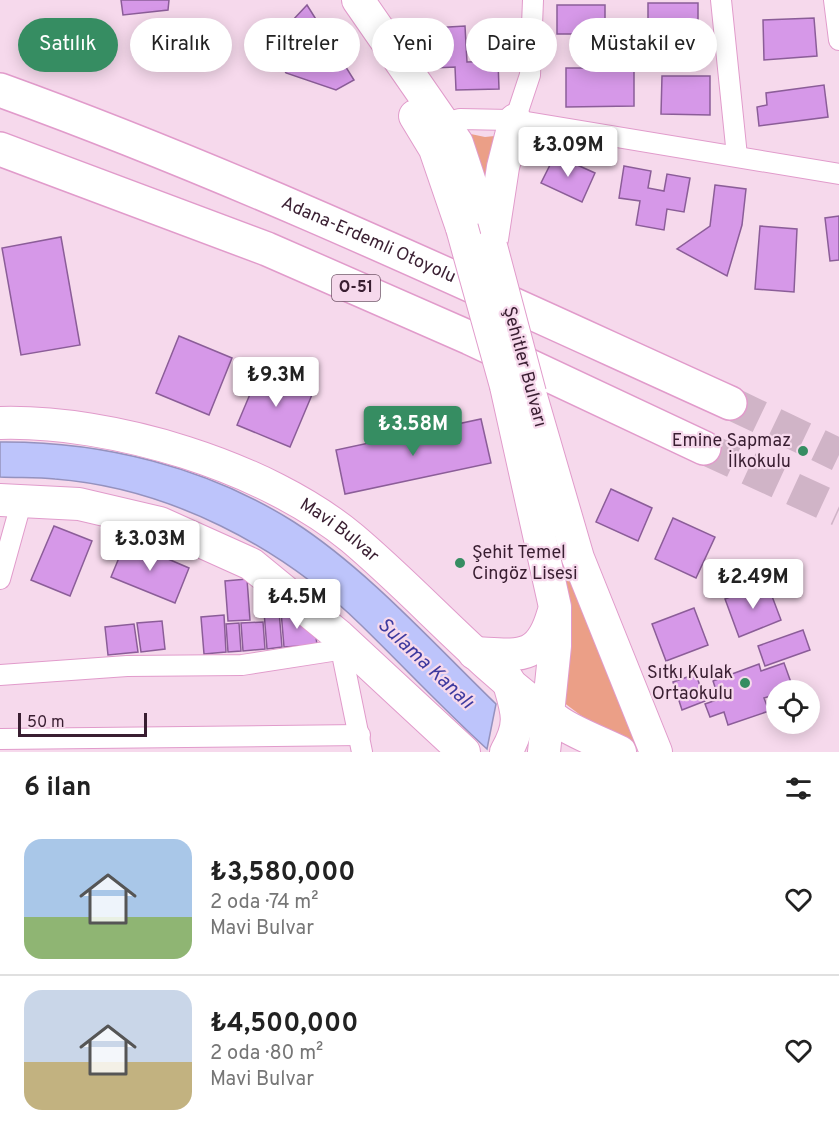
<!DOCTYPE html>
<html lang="tr">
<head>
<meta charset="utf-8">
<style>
	body { margin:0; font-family:Overpass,sans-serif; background:#f2f2f2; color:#222; height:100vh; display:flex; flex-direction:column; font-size:22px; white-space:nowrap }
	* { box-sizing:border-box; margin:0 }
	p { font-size:20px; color:#767676 }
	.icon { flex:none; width:33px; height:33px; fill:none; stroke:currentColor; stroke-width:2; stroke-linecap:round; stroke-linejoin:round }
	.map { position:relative; height:752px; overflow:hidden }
	.drawer { display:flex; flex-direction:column; background:#fff; flex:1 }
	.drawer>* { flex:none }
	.banner { position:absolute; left:18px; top:18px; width:804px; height:54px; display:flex; gap:12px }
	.fabs { position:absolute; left:766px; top:680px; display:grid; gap:12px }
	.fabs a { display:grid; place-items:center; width:54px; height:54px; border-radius:50%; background:#fff; box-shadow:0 3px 15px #0003; font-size:30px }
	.scale { position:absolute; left:18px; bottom:15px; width:129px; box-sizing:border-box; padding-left:6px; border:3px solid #391e31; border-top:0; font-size:16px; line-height:21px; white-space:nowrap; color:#391e31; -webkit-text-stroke:4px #f6d9ec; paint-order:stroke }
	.price { position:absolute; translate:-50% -51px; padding:0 14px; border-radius:6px; background:#fff; color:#222; font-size:20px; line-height:39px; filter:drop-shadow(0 2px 3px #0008) }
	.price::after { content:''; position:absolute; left:50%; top:36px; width:18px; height:14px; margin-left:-9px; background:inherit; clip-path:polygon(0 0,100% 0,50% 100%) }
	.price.active { background:#368d62; color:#fff }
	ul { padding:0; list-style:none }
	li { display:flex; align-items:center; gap:18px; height:150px; padding:0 24px }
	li+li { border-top:2px solid #e0e0e0 }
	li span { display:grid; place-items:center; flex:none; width:168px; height:120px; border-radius:18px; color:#555 }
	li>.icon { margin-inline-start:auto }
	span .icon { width:72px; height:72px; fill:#fffc; stroke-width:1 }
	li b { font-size:26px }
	h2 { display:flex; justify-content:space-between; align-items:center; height:72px; padding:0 24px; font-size:26px }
	.pill { padding:0 21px; border-radius:27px; background:#fff; box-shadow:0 3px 15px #0003; font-size:21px; line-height:54px }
	.pill.active { background:#368d62; color:#fff }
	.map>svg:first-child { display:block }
	.green { fill:#eb9f87 }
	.water { fill:#bdc4fb; stroke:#9592be; stroke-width:1.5 }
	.building { fill:#d698e8; stroke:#8b5d98; stroke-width:1.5 }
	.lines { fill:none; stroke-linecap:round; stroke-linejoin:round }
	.motorway-tunnel { stroke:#d0b4c7; stroke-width:33; stroke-dasharray:33 16; stroke-linecap:butt }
	.minor-casing { stroke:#e19bcb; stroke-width:22 }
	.primary-casing { stroke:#e19bcb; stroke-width:34 }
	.motorway-casing { stroke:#e19bcb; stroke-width:36 }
	.minor { stroke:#fff; stroke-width:20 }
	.primary { stroke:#fff; stroke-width:32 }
	.motorway { stroke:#fff; stroke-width:33 }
	.primary-bridge-casing { stroke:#e19bcb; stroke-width:34; stroke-linecap:butt }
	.primary-bridge { stroke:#fff; stroke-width:32 }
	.poi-dot { fill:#368d62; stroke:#f6d9ec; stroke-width:2 }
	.labels { text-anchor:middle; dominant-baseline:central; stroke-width:4.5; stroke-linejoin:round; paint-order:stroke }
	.shield { fill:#f6d9ec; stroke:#725669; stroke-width:1.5 }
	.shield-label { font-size:16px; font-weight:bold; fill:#391e31 }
	.street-label { font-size:18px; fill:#391e31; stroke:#f6d9ec }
	.poi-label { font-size:18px; fill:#391e31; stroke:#f6d9ec; text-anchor:end }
	.water-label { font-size:20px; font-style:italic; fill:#3e3a9f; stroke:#f6d9ec }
</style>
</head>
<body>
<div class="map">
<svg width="839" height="752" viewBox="0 0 839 752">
	<rect width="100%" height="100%" fill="#f6d9ec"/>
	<g class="green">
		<polygon points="347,0 352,0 440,134 455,163 480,244 544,488 582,601 639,743 635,748 619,744 559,699 569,600 475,242 451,164 436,135"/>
		<polygon points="466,133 485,137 504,135 492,203"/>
	</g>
	<path class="water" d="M0 442C102 441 207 467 294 522 367 569 434 644 496 704L487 749C443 709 403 666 361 625 280 546 169 488 55 479 37 477 18 478 0 477Z"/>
	<g class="building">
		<polygon points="121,0 169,0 168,10 123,15"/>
		<rect x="648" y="3" width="50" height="37"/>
		<polygon points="307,5 354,80 336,90 286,73 278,60 286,54 276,38"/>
		<rect x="557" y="5" width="48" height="29"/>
		<polygon points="814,18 817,56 764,60 763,20"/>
		<polygon points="465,26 467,62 498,61 499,89 456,90 455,67 434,68 432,28"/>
		<polygon points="566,68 634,68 634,106 566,107"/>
		<polygon points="662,76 710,76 710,115 661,114"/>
		<polygon points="824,85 828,117 759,126 757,107 767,105 766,93"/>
		<polygon points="555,155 595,173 582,202 541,183"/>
		<polygon points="624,166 651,171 648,188 664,191 667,174 690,178 684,212 667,209 664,230 636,225 640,201 619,198"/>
		<polygon points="715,185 746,189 742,225 727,276 677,249 710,226"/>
		<polygon points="839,216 839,260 830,261 825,218"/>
		<polygon points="760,226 797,229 794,292 755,289"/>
		<polygon points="61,237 80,345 21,355 2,248"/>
		<polygon points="179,336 232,358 209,415 156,393"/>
		<polygon points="261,368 314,390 290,447 237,425"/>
		<polygon points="481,419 491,463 345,494 336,450"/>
		<polygon points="611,489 652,508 638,541 596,522"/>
		<polygon points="673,518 715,537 696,578 655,559"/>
		<polygon points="54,526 92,541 70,596 31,580"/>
		<polygon points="126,541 189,568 175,603 111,577"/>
		<polygon points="247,579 250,620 228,621 225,581"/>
		<polygon points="767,583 781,620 739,637 725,599"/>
		<polygon points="694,608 708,645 666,661 652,624"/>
		<polygon points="294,610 315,629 317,645 284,647 281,611"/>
		<polygon points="279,611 282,647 267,649 264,612"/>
		<polygon points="224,615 226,652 204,654 201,617"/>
		<polygon points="162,621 165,649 141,652 137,623"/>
		<polygon points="263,622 265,649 243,651 241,623"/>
		<polygon points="239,623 241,651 228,652 226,624"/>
		<polygon points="134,624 138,652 108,655 105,627"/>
		<polygon points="803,630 810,650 765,666 758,646"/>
		<polygon points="784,663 793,688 777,690 777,694 764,698 769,711 728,725 724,712 710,717 705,704 719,699 713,681 759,664 761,671"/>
		<polygon points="696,674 705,701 682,710 673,682"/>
	</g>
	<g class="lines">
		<g class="motorway-tunnel">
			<polyline points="730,403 839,455"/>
			<polyline points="704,448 839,510"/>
		</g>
		<g class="minor-casing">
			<g id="minor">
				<polyline points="721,0 737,156"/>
				<polyline points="834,0 839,40"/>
				<polyline points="515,120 530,75 533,0"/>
				<polyline points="444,123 460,119 515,120 839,174"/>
				<polyline points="0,579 22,500"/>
				<polyline points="341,649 362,752"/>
				<polyline points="0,675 127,666 242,665 351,648"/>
				<polyline points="0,739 360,735"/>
			</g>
		</g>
		<g class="primary-casing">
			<g id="primary">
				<polyline points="358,0 457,143 491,246"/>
				<polyline points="415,116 435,149 462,228"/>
				<polyline points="492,239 503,167 515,120"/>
				<polyline points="506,386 555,607 555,646 544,752"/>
				<polyline points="530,393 578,558 656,752"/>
				<path id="s1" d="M0 423C112 420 265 466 352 538 422 597 483 669 559 722 577 734 600 742 620 752"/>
				<polyline points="0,500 79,504 160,523 251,564 339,636 464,752"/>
				<path d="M474 653C518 655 539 662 553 614"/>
				<path d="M506 752C523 723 517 711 508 680"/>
			</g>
		</g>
		<g class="motorway-casing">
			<g id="motorway">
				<path id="s2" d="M0 90C249 180 489 294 730 403"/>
				<polyline points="0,149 267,249 470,338 704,448"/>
			</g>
		</g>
		<use href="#minor" class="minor"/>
		<use href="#primary" class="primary"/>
		<use href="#motorway" class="motorway"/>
		<g class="primary-bridge-casing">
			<g id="primary-bridge">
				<polyline points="462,228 506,386"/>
				<polyline points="491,246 530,393"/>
			</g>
		</g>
		<use href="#primary-bridge" class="primary-bridge"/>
	</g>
	<g class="poi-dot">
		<circle cx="803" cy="451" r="6"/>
		<circle cx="460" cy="563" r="6"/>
		<circle cx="745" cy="683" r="6"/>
	</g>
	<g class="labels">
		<rect class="shield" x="332" y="275" width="48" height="26" rx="4.5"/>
		<g class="shield-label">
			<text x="356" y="288">O-51</text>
		</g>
		<g class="street-label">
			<text stroke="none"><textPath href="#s2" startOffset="398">Adana-Erdemli Otoyolu</textPath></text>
			<text transform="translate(524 367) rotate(75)">Şehitler Bulvarı</text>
			<text stroke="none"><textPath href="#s1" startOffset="362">Mavi Bulvar</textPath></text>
		</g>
		<g class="poi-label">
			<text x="791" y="441">Emine Sapmaz<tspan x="791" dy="21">İlkokulu</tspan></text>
			<text x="472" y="553" text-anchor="start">Şehit Temel<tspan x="472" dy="21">Cingöz Lisesi</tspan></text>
			<text x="733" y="673">Sıtkı Kulak<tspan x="733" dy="21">Ortaokulu</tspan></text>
		</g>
		<g class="water-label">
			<text transform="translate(425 664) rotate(43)">Sulama Kanalı</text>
		</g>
	</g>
</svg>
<div class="fabs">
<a><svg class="icon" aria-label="locate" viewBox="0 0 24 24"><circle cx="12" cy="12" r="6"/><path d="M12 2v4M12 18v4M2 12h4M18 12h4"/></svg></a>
</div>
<div class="scale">50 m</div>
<b class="price" style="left:568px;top:178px">₺3.09M</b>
<b class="price" style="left:276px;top:408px">₺9.3M</b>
<b class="price active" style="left:413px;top:457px">₺3.58M</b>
<b class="price" style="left:150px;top:572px">₺3.03M</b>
<b class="price" style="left:753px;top:610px">₺2.49M</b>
<b class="price" style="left:297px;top:630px">₺4.5M</b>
<div class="banner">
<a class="pill active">Satılık</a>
<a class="pill">Kiralık</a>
<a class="pill">Filtreler</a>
<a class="pill">Yeni</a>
<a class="pill">Daire</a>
<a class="pill">Müstakil ev</a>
</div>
</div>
<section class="drawer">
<h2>6 ilan<svg class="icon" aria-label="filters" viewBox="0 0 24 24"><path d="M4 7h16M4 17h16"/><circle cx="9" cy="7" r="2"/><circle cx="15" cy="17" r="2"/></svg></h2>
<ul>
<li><span style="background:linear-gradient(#a9c7e8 65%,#8fb573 0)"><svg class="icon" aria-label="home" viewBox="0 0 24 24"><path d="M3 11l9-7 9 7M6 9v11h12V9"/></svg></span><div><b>₺3,580,000</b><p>2 oda · 74 m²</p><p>Mavi Bulvar</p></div><svg class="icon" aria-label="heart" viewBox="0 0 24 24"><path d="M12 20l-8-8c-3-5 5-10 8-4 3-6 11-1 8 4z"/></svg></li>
<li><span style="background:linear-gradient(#c9d6e8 60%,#c2b280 0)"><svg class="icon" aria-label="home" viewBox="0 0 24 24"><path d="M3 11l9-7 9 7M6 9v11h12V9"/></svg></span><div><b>₺4,500,000</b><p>2 oda · 80 m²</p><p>Mavi Bulvar</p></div><svg class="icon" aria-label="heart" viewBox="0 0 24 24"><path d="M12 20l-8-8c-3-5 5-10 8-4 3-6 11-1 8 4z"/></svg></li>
</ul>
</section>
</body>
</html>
